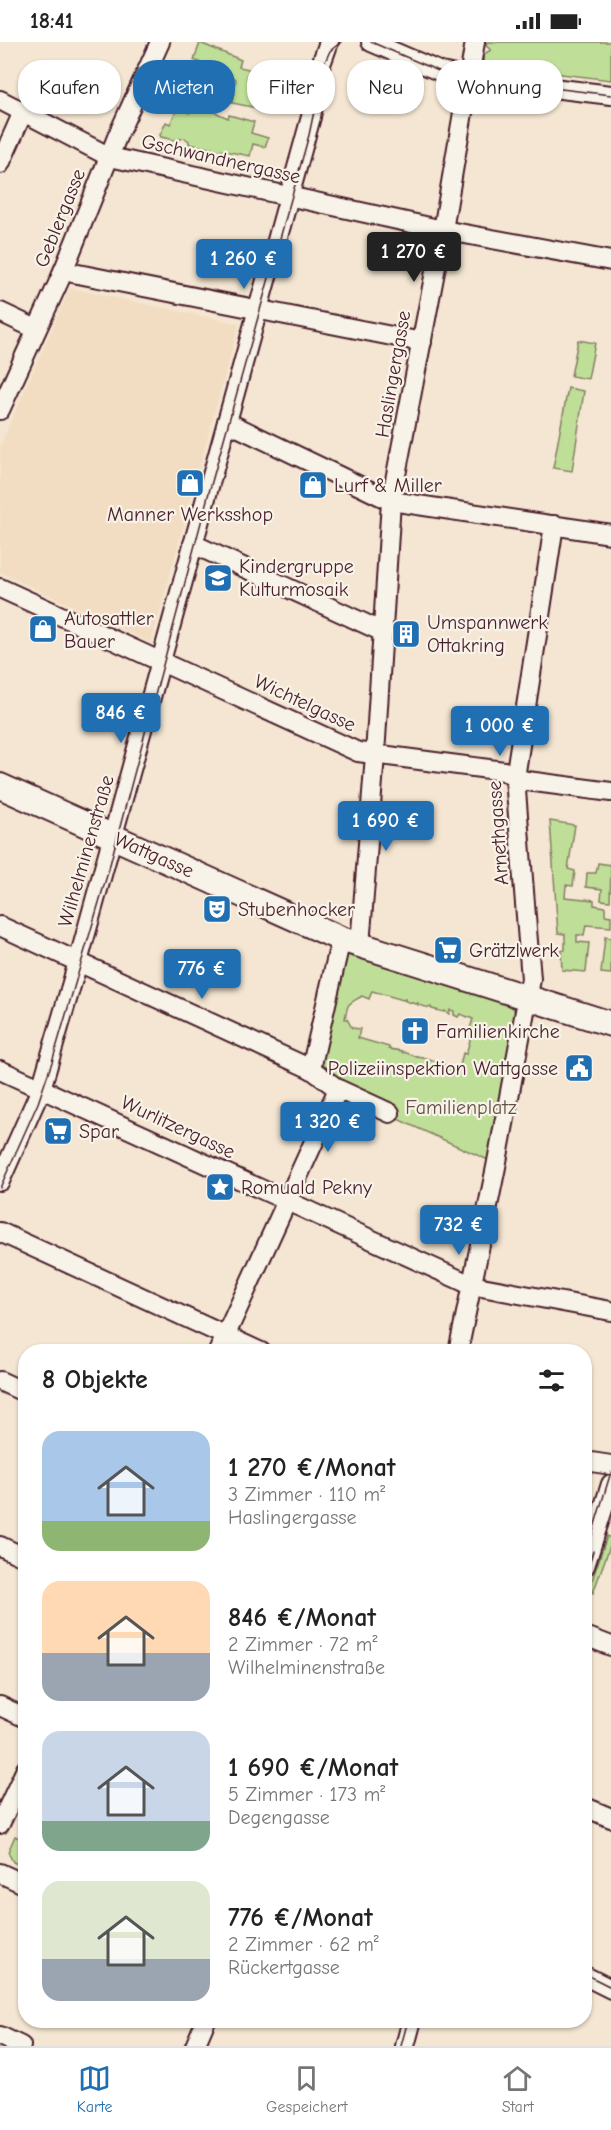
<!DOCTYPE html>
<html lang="de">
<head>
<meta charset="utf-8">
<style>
	body { margin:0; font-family:"Comic Neue",sans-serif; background:#f6f6f6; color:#222; height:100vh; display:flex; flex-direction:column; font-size:22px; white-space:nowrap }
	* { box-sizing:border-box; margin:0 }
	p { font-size:20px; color:#767676 }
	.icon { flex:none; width:33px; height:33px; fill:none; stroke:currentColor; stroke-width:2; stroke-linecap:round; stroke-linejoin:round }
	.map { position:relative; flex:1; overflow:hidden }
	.sheet { position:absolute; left:18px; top:1302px; width:574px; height:684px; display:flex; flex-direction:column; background:#fff; border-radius:24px; box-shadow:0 2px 4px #0004 }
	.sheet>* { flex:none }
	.banner { position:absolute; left:18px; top:18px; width:576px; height:54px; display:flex; gap:12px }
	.price { position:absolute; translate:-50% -51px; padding:0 14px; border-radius:6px; background:#1f6fb2; color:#fff; font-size:20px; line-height:39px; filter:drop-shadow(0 2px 3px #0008) }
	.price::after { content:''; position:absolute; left:50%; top:36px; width:18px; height:14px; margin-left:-9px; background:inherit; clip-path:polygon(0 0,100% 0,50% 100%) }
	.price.selected { background:#222; color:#fff }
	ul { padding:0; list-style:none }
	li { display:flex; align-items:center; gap:18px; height:150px; padding:0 24px }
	li span { display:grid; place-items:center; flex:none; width:168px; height:120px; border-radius:18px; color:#555 }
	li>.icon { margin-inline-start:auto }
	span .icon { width:72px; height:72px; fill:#fffc; stroke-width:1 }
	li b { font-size:26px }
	h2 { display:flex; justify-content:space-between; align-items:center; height:72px; padding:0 24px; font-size:26px }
	.pill { padding:0 21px; border-radius:24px; background:#fff; box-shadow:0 2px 4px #0004; font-size:21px; line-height:54px }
	.pill.selected { background:#1f6fb2; color:#fff }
	.status { display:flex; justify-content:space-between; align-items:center; height:42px; padding:0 30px; background:#fff; direction:ltr }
	.status svg { height:16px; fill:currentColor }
	.tabs { display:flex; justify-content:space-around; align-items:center; height:84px; border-top:2px solid #e0e0e0; background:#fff; font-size:16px; color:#767676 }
	.tabs a { display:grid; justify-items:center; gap:3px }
	.tabs .selected { color:#1f6fb2 }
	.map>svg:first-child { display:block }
	.built { fill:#f2ddc2 }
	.green { fill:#bfdf98; stroke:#847f62; stroke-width:1.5; fill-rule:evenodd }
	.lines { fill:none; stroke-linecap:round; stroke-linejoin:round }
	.minor-casing { stroke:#4a1f2b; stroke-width:22 }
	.major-casing { stroke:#4a1f2b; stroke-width:28 }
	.minor { stroke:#f7f3e8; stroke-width:18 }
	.major { stroke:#f7f3e8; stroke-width:24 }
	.tram { stroke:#4a1f2b; stroke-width:1.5 }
	.labels { text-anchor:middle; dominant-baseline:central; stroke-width:4.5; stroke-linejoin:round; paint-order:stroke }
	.street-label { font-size:20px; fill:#4a1f2b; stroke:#f7f3e8 }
	.poi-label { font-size:20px; fill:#4a1f2b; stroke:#f7f3e8; text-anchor:start }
	.park-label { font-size:20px; fill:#674f46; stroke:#f7f3e8 }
</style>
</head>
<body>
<div class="status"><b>18:41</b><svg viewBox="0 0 49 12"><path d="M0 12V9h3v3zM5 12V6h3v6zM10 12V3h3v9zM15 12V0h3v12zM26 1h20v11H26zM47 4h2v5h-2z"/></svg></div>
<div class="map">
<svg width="611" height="2004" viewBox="0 0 611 2004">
	<rect width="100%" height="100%" fill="#f4e6d2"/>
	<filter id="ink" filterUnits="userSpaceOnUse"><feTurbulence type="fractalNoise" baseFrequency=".0167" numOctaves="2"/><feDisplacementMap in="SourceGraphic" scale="12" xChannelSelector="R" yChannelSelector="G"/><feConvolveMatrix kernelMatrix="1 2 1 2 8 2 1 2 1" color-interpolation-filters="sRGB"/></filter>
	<g filter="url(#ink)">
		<polygon class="built" points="70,246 239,282 151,601 0,530 0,404"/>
		<g class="green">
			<polygon points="487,0 611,0 611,38 486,23 483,19 484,12 491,8 486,4"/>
			<polygon points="200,1 241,18 239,25 249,27 247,37 267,44 273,31 284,36 273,53 278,58 277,63 274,62 272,69 232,61 236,37 194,18"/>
			<polygon points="194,61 228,76 229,73 254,80 251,91 268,96 265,105 253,102 250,114 189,102 189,99 185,96 180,97 179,99 161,95 160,93 166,80 170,82 178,65 189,71"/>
			<polygon points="578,298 595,301 588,337 571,334"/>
			<polygon points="568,346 584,349 572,429 553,426"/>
			<polygon points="550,779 575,783 568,827 575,829 573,844 566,843 565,855 594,858 594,863 605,865 605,873 611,874 611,885 586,883 584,893 577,893 577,900 589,901 586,930 562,928 561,909 565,908 565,892 558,891"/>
			<polygon points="598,821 611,823 610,859 601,858 602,847 586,845 587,831 596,831"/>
			<polygon points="605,895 611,896 611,932 601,931"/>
			<path d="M344 912 506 961 514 967 516 978 488 1118 342 1052 319 1024ZM372 949 403 958 405 957V959L416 962 418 961V963L430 966 431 965 432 967 444 970 445 969 449 972 450 968 454 969V973L458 975 460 972 473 977 468 993 471 995 466 1012 463 1011 459 1028 444 1024V1022L431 1018V1019L430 1017 417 1015 404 1010 403 1011 402 1009 389 1007V1005L358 996 360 987 352 986 347 977H345C348 960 347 963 362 954L369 957Z"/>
			<polygon points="607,1494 611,1496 611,1501 593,1551 588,1550"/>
			<polygon points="15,1794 25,1799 25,1826 13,1820 8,1810"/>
		</g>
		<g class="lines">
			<g class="minor-casing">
				<g id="minor">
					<polyline points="371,0 441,30 469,36 611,53"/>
					<polyline points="0,58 110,115 443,188 611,219"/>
					<polyline points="0,122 23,70"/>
					<polyline points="63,229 422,300"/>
					<polyline points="0,270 36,287"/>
					<polyline points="0,368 60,237 117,95 160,0"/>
					<polyline points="227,380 391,459 611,492"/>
					<polyline points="193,502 383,590"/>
					<polyline points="0,546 358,710 504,729 515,736 527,739 611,750"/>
					<polyline points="0,884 311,1027 338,1047 390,1071"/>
					<polyline points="360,903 375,713 391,459 443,188 475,0"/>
					<polyline points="311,1027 341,897"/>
					<polyline points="0,1028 471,1243 611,1269"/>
					<polyline points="0,1139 41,1047 78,920 311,75 320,25 329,0"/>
					<polyline points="0,1190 261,1310"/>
					<polyline points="218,1310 338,1047"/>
					<polyline points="458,1310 496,1125 531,937 515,736 554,483"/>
					<polyline points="0,1339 26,1351"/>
					<polyline points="585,1419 611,1423"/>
					<polyline points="0,1504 26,1516"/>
					<polyline points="585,1524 611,1442"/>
					<polyline points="585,1594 611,1604"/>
					<polyline points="0,1664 26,1676"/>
					<polyline points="585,1765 611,1776"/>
					<polyline points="0,1782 26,1727"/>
					<polyline points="0,1831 26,1843"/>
					<polyline points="585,1934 611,1947"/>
					<polyline points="0,1994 21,2004"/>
					<polyline points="195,2004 206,1978"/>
					<polyline points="405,2004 412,1978"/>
				</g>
			</g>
			<g class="major-casing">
				<polyline id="major" points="0,744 341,897 611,982"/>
			</g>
			<use href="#minor" class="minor"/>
			<use href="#major" class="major"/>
			<g class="tram">
				<polyline points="371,0 441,30 469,36 611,53"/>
				<polyline points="0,1146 38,1061 52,1020 108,830 208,454 309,93 324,22 330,9 341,0"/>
				<polyline points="585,1515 611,1430"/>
				<polyline points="585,1535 593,1509"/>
				<polyline points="585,1932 611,1945"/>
				<polyline points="401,2004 408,1978"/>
			</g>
		</g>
	</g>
	<defs>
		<g id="shop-square" transform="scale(1.5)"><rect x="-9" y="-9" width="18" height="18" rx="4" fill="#1f6fb2" stroke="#f7f3e8"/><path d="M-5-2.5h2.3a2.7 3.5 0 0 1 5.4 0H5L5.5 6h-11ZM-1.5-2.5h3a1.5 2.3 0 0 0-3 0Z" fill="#fff"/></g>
		<g id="school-square" transform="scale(1.5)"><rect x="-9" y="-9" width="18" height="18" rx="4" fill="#1f6fb2" stroke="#f7f3e8"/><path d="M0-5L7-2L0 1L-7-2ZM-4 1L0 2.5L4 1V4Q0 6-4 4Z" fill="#fff"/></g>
		<g id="building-square" transform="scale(1.5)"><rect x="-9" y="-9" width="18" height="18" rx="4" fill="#1f6fb2" stroke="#f7f3e8"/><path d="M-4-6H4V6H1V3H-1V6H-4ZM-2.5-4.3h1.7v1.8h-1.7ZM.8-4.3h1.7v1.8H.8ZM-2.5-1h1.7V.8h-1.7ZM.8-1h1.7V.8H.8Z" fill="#fff"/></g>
		<g id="theatre-square" transform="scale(1.5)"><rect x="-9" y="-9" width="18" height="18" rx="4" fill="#1f6fb2" stroke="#f7f3e8"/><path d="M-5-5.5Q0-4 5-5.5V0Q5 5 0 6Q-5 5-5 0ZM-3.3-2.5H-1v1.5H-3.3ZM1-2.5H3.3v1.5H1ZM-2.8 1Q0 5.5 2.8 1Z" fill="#fff"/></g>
		<g id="supermarket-square" transform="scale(1.5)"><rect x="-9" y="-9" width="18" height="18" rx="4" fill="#1f6fb2" stroke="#f7f3e8"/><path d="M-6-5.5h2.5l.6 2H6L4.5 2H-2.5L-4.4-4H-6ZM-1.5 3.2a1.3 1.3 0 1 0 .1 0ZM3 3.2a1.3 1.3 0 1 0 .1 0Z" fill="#fff"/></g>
		<g id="church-square" transform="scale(1.5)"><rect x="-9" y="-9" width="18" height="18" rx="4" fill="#1f6fb2" stroke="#f7f3e8"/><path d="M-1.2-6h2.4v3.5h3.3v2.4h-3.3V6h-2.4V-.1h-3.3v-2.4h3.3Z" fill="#fff"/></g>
		<g id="civic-square" transform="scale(1.5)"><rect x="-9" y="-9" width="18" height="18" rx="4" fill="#1f6fb2" stroke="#f7f3e8"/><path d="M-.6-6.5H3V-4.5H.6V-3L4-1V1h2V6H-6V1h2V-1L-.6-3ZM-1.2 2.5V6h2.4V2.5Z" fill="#fff"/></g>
		<g id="sight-square" transform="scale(1.5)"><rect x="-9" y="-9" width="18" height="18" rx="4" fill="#1f6fb2" stroke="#f7f3e8"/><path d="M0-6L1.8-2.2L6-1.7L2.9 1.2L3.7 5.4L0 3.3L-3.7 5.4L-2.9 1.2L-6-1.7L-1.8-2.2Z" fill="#fff"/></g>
	</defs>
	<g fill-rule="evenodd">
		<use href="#shop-square" x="190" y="441"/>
		<use href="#shop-square" x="313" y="443"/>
		<use href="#school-square" x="218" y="536"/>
		<use href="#shop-square" x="43" y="587"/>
		<use href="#building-square" x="406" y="592"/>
		<use href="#theatre-square" x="217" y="867"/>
		<use href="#supermarket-square" x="448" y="908"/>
		<use href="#church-square" x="415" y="989"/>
		<use href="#civic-square" x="579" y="1026"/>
		<use href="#supermarket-square" x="58" y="1089"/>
		<use href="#sight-square" x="220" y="1145"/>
	</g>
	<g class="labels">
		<g class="street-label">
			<text transform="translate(221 117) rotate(13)">Gschwandnergasse</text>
			<text transform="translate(60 176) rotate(-68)">Geblergasse</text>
			<text transform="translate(393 332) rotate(-80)">Haslingergasse</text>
			<text transform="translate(305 661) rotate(25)">Wichtelgasse</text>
			<text transform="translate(498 791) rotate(-94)">Arnethgasse</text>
			<text transform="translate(86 809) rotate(-74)">Wilhelminenstraße</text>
			<text transform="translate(154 813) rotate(24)">Wattgasse</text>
			<text transform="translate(178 1085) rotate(25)">Wurlitzergasse</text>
		</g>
		<g class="poi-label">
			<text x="334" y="443">Lurf &amp; Miller</text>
			<text x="190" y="472" text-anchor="middle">Manner Werksshop</text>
			<text x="239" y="524">Kindergruppe<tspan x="239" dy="23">Kulturmosaik</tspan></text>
			<text x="64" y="576">Autosattler<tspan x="64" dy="23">Bauer</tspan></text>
			<text x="427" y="580">Umspannwerk<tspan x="427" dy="23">Ottakring</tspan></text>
			<text x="238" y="867">Stubenhocker</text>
			<text x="469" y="908">Grätzlwerk</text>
			<text x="436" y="989">Familienkirche</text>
			<text x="558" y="1026" text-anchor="end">Polizeiinspektion Wattgasse</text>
			<text x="79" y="1089">Spar</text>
			<text x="241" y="1145">Romuald Pekny</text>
		</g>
		<g class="park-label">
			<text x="461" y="1065">Familienplatz</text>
		</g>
	</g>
</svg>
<b class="price selected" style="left:414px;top:241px">1 270 €</b>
<b class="price" style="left:244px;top:248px">1 260 €</b>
<b class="price" style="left:121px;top:702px">846 €</b>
<b class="price" style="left:500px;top:715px">1 000 €</b>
<b class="price" style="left:386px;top:810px">1 690 €</b>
<b class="price" style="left:202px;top:958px">776 €</b>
<b class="price" style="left:328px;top:1111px">1 320 €</b>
<b class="price" style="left:459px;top:1214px">732 €</b>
<div class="banner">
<a class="pill">Kaufen</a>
<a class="pill selected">Mieten</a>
<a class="pill">Filter</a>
<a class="pill">Neu</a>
<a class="pill">Wohnung</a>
</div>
<section class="sheet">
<h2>8 Objekte<svg class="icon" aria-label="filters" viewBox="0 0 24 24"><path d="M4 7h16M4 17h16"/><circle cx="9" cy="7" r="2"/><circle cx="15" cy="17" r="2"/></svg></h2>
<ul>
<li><span style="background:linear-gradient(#a9c7e8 75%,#8fb573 0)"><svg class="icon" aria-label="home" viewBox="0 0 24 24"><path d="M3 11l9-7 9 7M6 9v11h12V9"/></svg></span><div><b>1 270 €/Monat</b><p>3 Zimmer · 110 m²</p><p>Haslingergasse</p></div></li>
<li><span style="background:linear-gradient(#ffd9b3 60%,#9aa5b1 0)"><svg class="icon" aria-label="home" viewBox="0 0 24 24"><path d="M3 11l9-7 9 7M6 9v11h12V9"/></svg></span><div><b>846 €/Monat</b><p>2 Zimmer · 72 m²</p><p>Wilhelminenstraße</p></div></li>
<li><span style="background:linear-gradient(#c9d6e8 75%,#7fa58c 0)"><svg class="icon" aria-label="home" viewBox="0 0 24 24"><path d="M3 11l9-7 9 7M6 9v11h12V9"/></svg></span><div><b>1 690 €/Monat</b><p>5 Zimmer · 173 m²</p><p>Degengasse</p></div></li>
<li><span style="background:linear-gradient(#dfe7d0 65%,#9aa5b1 0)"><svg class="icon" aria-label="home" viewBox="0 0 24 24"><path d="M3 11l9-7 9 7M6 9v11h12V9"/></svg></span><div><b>776 €/Monat</b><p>2 Zimmer · 62 m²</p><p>Rückertgasse</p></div></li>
</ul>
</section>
</div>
<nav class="tabs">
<a class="selected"><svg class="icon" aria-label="map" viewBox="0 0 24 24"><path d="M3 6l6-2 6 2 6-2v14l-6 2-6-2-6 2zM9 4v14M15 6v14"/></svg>Karte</a>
<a><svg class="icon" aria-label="saved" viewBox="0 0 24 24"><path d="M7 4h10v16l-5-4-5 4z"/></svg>Gespeichert</a>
<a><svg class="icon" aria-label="home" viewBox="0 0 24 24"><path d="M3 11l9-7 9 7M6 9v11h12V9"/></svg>Start</a>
</nav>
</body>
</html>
